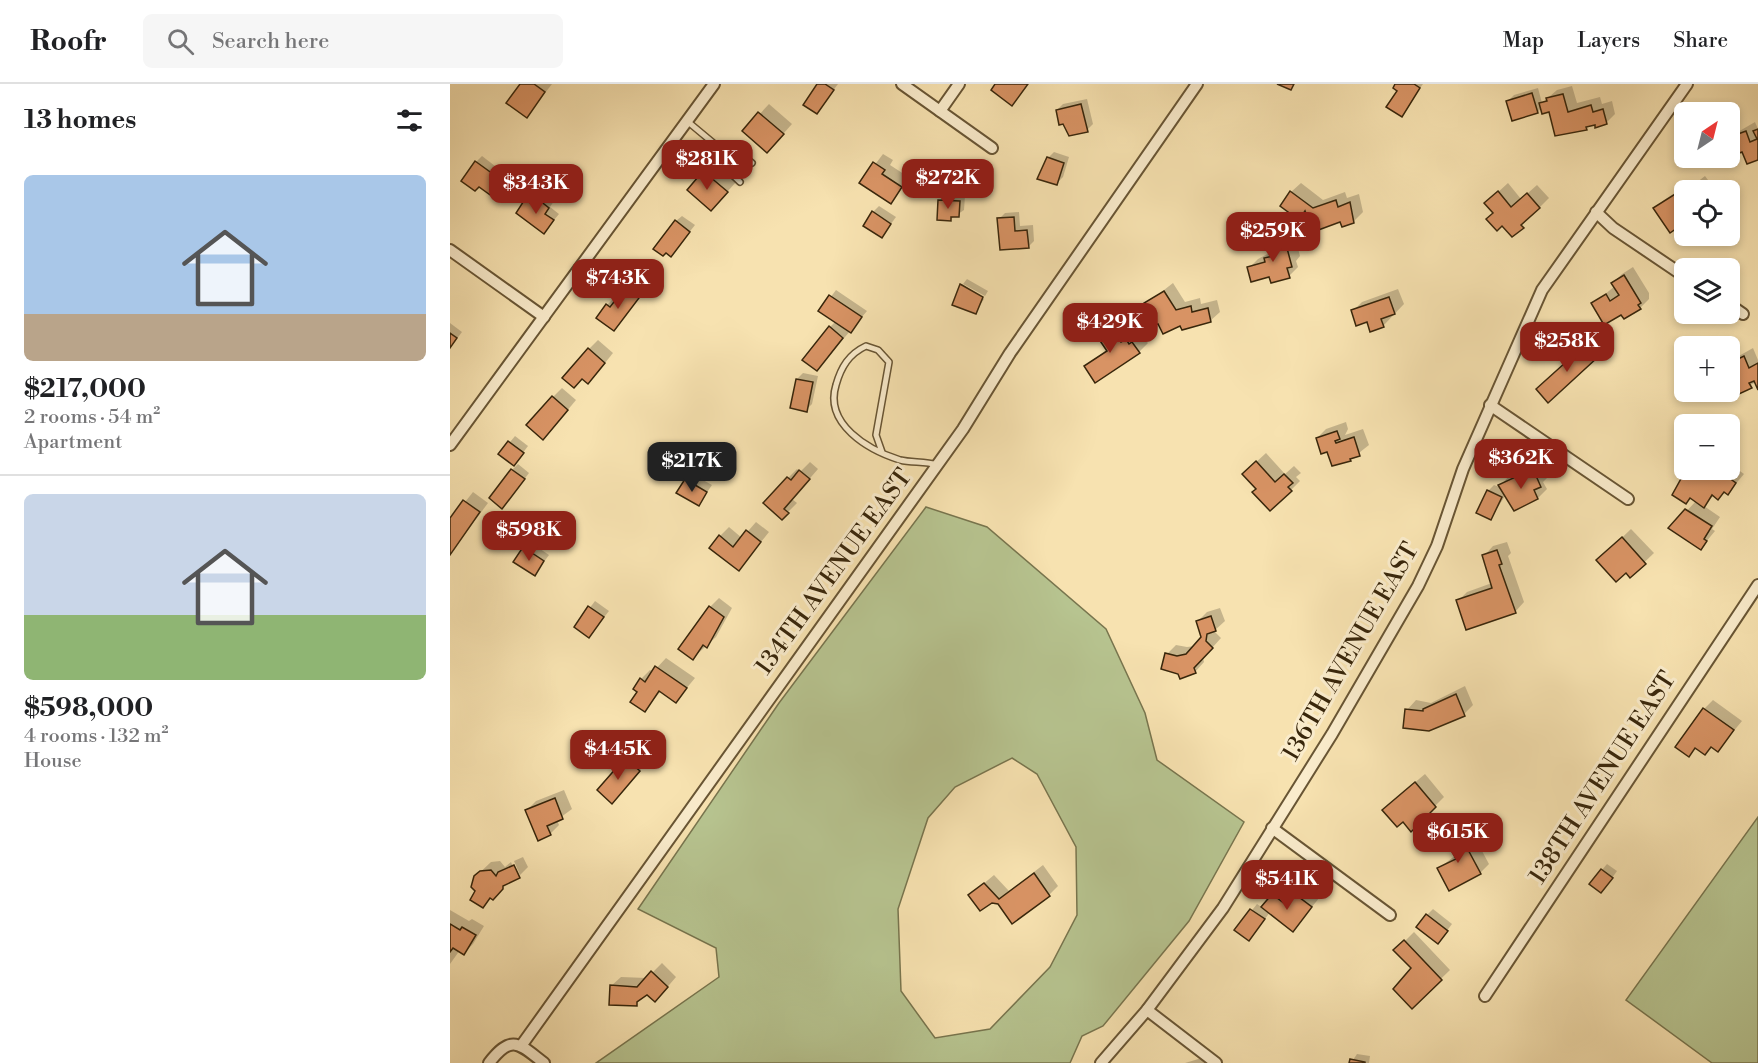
<!DOCTYPE html>
<html lang="en">
<head>
<meta charset="utf-8">
<style>
	body { margin:0; font-family:"Libre Bodoni",serif; background:#f6f6f6; color:#202124; height:100vh; display:flex; flex-direction:column; font-size:22px; white-space:nowrap }
	* { box-sizing:border-box; margin:0 }
	p { font-size:20px; color:#757577 }
	.icon { flex:none; width:33px; height:33px; fill:none; stroke:currentColor; stroke-width:2; stroke-linecap:round; stroke-linejoin:round }
	.map { position:relative; flex:1; overflow:hidden }
	.details { display:flex; flex-direction:column; background:#fff; width:450px }
	.details>* { flex:none }
	.needle { width:39px; rotate:35deg }
	.fabs { position:absolute; left:1224px; top:18px; display:grid; gap:12px }
	.fabs a { display:grid; place-items:center; width:66px; height:66px; border-radius:9px; background:#fff; box-shadow:0 3px 9px #0003; font-size:30px }
	.price { position:absolute; translate:-50% -51px; padding:0 14px; border-radius:12px; background:#8f2418; color:#fff; font-size:20px; line-height:39px; filter:drop-shadow(0 2px 3px #0008) }
	.price::after { content:''; position:absolute; left:50%; top:36px; width:18px; height:14px; margin-left:-9px; background:inherit; clip-path:polygon(0 0,100% 0,50% 100%) }
	.price.selected { background:#222; color:#fff }
	ul { padding:0; list-style:none }
	li { display:grid; align-content:center; gap:12px; height:318px; padding:0 24px }
	li+li { border-top:2px solid #e0e0e0 }
	li span { display:grid; place-items:center; height:186px; border-radius:9px; color:#555 }
	li>.icon { margin-inline-start:auto }
	span .icon { width:108px; height:108px; fill:#fffc; stroke-width:1 }
	li b { font-size:26px }
	h2 { display:flex; justify-content:space-between; align-items:center; height:72px; padding:0 24px; font-size:26px }
	header { display:flex; align-items:center; gap:36px; box-sizing:border-box; height:84px; padding:0 30px; background:#fff; border-bottom:2px solid #e0e0e0 }
	header strong { font-size:28px }
	nav { display:flex; gap:33px; margin-inline-start:auto; font-size:21px }
	.search { width:420px; height:54px; background:#f6f6f6; display:flex; align-items:center; gap:15px; box-sizing:border-box; padding:0 21px; border-radius:9px; color:#757577; font-size:22px }
	main { display:flex; flex:1; min-height:0 }
	.map>svg:first-child { display:block }
	.green { fill:#b7c490; stroke:#78754e; stroke-width:1.5; fill-rule:evenodd }
	.shadow { fill:#0003 }
	.building { fill:#d89364; stroke:#38260b; stroke-width:1.5 }
	.lines { fill:none; stroke-linecap:round; stroke-linejoin:round }
	.service-casing { stroke:#685534; stroke-width:8 }
	.minor-casing { stroke:#685534; stroke-width:14 }
	.service { stroke:#faeccc; stroke-width:5 }
	.minor { stroke:#faeccc; stroke-width:10 }
	.labels { text-anchor:middle; dominant-baseline:central; stroke-width:6; stroke-linejoin:round; paint-order:stroke }
	.street-label { font-size:24px; fill:#38260b; stroke:#faeccc }
</style>
</head>
<body>
<header>
<strong>Roofr</strong>
<div class="search"><svg class="icon" aria-label="search" viewBox="0 0 24 24"><circle cx="10" cy="10" r="6"/><path d="M15 15l6 6"/></svg>Search here</div>
<nav><a>Map</a><a>Layers</a><a>Share</a></nav>
</header>
<main>
<section class="details">
<h2>13 homes<svg class="icon" aria-label="filters" viewBox="0 0 24 24"><path d="M4 7h16M4 17h16"/><circle cx="9" cy="7" r="2"/><circle cx="15" cy="17" r="2"/></svg></h2>
<ul>
<li><span style="background:linear-gradient(#a9c7e8 75%,#b9a48a 0)"><svg class="icon" aria-label="home" viewBox="0 0 24 24"><path d="M3 11l9-7 9 7M6 9v11h12V9"/></svg></span><div><b>$217,000</b><p>2 rooms · 54 m²</p><p>Apartment</p></div></li>
<li><span style="background:linear-gradient(#c9d6e8 65%,#8fb573 0)"><svg class="icon" aria-label="home" viewBox="0 0 24 24"><path d="M3 11l9-7 9 7M6 9v11h12V9"/></svg></span><div><b>$598,000</b><p>4 rooms · 132 m²</p><p>House</p></div></li>
</ul>
</section>
<div class="map">
<svg width="1308" height="979" viewBox="0 0 1308 979">
	<rect width="100%" height="100%" fill="#f7e2b0"/>
	<filter id="stains"><feTurbulence type="fractalNoise" baseFrequency=".00333" numOctaves="4"/><feColorMatrix values="0 0 0 0 .2 0 0 0 0 .09 0 0 0 0 .02 0 0 0 .5 -.17"/></filter>
	<radialGradient id="worn" r=".72"><stop offset=".6" stop-color="#630" stop-opacity="0"/><stop offset="1" stop-color="#630" stop-opacity=".3"/></radialGradient>
	<g class="green">
		<path d="M476 423 537 443 656 545 695 629 707 676 794 738 739 837 653 942 632 952 620 979H146L269 893 266 864 188 825 329 619ZM562 674 587 690 626 763 627 831 600 883 540 945 485 954 451 907 448 825 478 734 505 703Z"/>
		<polygon points="1308,733 1308,979 1262,979 1176,916"/>
	</g>
	<g class="shadow">
		<polygon points="72,0 102,0 77,32"/>
		<polygon points="368,0 388,0 367,28"/>
		<polygon points="947,0 973,0 951,31 949,6"/>
		<polygon points="1122,2 1127,19 1150,13 1152,20 1162,17 1165,30 1156,39 1140,41 1136,45 1100,26 1092,23 1088,28 1058,17 1064,11 1088,4 1092,19 1107,6"/>
		<polygon points="637,15 643,40 637,46 607,26 613,20"/>
		<polygon points="319,20 342,40 326,58 294,47"/>
		<polygon points="1305,38 1308,45 1308,74 1293,66 1280,71 1280,48 1284,46 1286,49"/>
		<polygon points="604,68 619,73 613,93 607,99 598,74"/>
		<polygon points="433,70 443,76 440,81 460,94 441,118 411,99"/>
		<polygon points="32,72 58,92 49,105 29,101 26,78"/>
		<polygon points="486,75 505,75 505,90 499,96 480,81"/>
		<polygon points="263,79 286,98 270,116 239,105"/>
		<polygon points="1255,92 1261,100 1257,103 1260,106 1234,106 1234,137 1220,147 1205,125 1214,116 1240,99 1242,102"/>
		<polygon points="851,99 873,116 895,108 897,114 909,110 913,128 903,138 857,126 849,134 841,108"/>
		<polygon points="1058,99 1071,115 1087,101 1099,114 1062,151 1045,128 1046,110"/>
		<polygon points="496,110 515,112 514,126 501,135 490,116"/>
		<polygon points="82,111 90,117 96,112 104,117 100,123 109,130 94,148 76,116"/>
		<polygon points="429,122 446,133 432,152 423,128"/>
		<polygon points="569,128 570,142 583,141 584,157 578,163 549,135 555,129"/>
		<polygon points="232,132 245,141 226,165 226,137"/>
		<polygon points="842,141 850,172 846,177 848,183 839,192 820,191 799,184 808,175 823,167 820,154 829,145"/>
		<polygon points="1183,183 1199,209 1199,215 1190,224 1172,229 1143,220 1165,202 1163,199 1172,190"/>
		<polygon points="185,195 197,204 164,245 157,221 166,212 169,214"/>
		<polygon points="517,195 538,207 535,212 513,200"/>
		<polygon points="723,199 735,218 750,214 751,220 767,216 770,228 760,237 730,240 696,220"/>
		<polygon points="512,200 534,215 525,229 504,220"/>
		<polygon points="948,205 954,220 933,242 903,227 912,218"/>
		<polygon points="386,206 417,227 373,279 380,243 386,237 371,226"/>
		<polygon points="668,231 680,250 686,247 698,259 689,268 636,282 658,265 646,248"/>
		<polygon points="0,239 12,248 0,264"/>
		<polygon points="1146,252 1156,263 1098,317 1097,296"/>
		<polygon points="148,256 163,269 147,289 132,294 139,265"/>
		<polygon points="1303,264 1308,276 1308,303 1306,298 1277,314 1274,308 1280,308 1280,277"/>
		<polygon points="353,289 368,292 362,320 356,326 347,295"/>
		<polygon points="112,304 126,316 102,345 103,313"/>
		<polygon points="896,338 898,345 895,351 913,345 919,361 900,376 878,366 867,354 876,345"/>
		<polygon points="65,352 78,362 69,374 50,370"/>
		<polygon points="1280,364 1290,371 1283,382 1294,390 1278,409 1275,407 1264,411 1254,422 1270,433 1262,445 1265,447 1251,464 1221,444 1246,417 1226,405 1243,386 1280,386"/>
		<polygon points="816,369 835,390 844,382 851,389 846,393 850,397 841,406 808,405 803,381"/>
		<polygon points="1092,377 1099,392 1093,398 1097,405 1088,414 1056,414 1055,412 1041,434 1038,407 1044,401 1052,404 1050,402 1059,392"/>
		<polygon points="360,378 368,385 342,415 347,419 332,434 338,394 347,385 350,388"/>
		<polygon points="68,380 79,389 58,417 62,386"/>
		<polygon points="242,390 262,401 249,420 228,409"/>
		<polygon points="23,408 38,419 0,470 0,437"/>
		<polygon points="306,438 319,448 289,485 270,452 279,443 292,454"/>
		<polygon points="1181,445 1204,469 1180,492 1158,467"/>
		<polygon points="80,458 99,471 85,490 74,464"/>
		<polygon points="1057,458 1061,469 1058,472 1074,518 1065,528 1008,517 1017,508 1042,499 1034,472 1043,462"/>
		<polygon points="269,514 282,524 266,553 243,574 260,523"/>
		<polygon points="145,517 159,527 139,552 126,542"/>
		<polygon points="770,524 775,537 764,547 771,554 753,574 754,578 745,588 717,570 726,561 737,563 745,562 753,553 748,537 757,528"/>
		<polygon points="216,574 245,594 226,617 211,607 195,626 189,608 191,595 200,586 203,588"/>
		<polygon points="1015,602 1023,621 1014,630 979,646 957,626 966,616 981,619"/>
		<polygon points="1263,616 1292,637 1268,666 1262,662 1246,663 1238,671 1254,625"/>
		<polygon points="186,666 198,677 171,708 150,706"/>
		<polygon points="975,690 994,713 985,722 943,717"/>
		<polygon points="114,706 122,725 107,736 109,741 100,750 77,726 86,717"/>
		<polygon points="1017,739 1039,780 1030,789 989,784 1006,771 997,754"/>
		<polygon points="73,773 78,783 69,792 59,797 33,822 25,793 41,778 50,777 55,783 61,778 67,791 70,791 64,777"/>
		<polygon points="1157,780 1167,787 1157,801 1152,786"/>
		<polygon points="593,781 608,802 599,811 548,818 520,811 544,791 559,807"/>
		<polygon points="832,801 845,811 857,803 870,813 843,846 820,828 805,849 786,846 807,820 813,824"/>
		<polygon points="983,825 1002,840 993,852 977,831"/>
		<polygon points="0,826 19,837 22,835 34,842 23,860 14,869 10,866 0,880"/>
		<polygon points="964,848 1000,886 962,923 963,884 946,866"/>
		<polygon points="212,879 226,893 214,907 195,907 196,911 186,920 161,902 171,893 197,894"/>
		<polygon points="907,970 920,972 919,979 901,979"/>
		<polygon points="755,973 757,979 735,979"/>
	</g>
	<g class="building">
		<polygon points="70,0 84,0 95,8 77,34 56,19"/>
		<polygon points="367,0 375,0 384,6 367,30 353,21"/>
		<polygon points="545,0 578,0 562,22 541,6"/>
		<polygon points="827,0 844,0 841,6"/>
		<polygon points="945,0 964,0 970,4 952,33 936,23 947,7 943,4"/>
		<polygon points="1082,9 1088,29 1062,37 1056,17"/>
		<polygon points="1113,10 1118,28 1141,21 1143,28 1153,25 1157,40 1145,44 1145,41 1136,43 1137,46 1105,52 1099,28 1092,30 1089,19 1097,17 1096,14"/>
		<polygon points="631,20 638,48 619,52 613,40 609,41 606,26"/>
		<polygon points="308,28 334,50 317,69 292,47"/>
		<polygon points="1308,45 1308,76 1297,80 1292,68 1287,70 1280,53 1296,47 1300,58 1307,55 1303,47"/>
		<polygon points="1280,54 1286,70 1280,72"/>
		<polygon points="597,73 614,79 607,101 587,95"/>
		<polygon points="1261,74 1277,74 1263,79"/>
		<polygon points="25,77 54,98 43,113 29,103 25,107 11,97"/>
		<polygon points="423,78 435,86 432,90 452,103 441,120 409,99"/>
		<polygon points="478,80 500,81 499,98 478,97"/>
		<polygon points="253,87 278,108 261,127 237,106"/>
		<polygon points="1246,100 1250,106 1236,106"/>
		<polygon points="840,107 863,124 886,116 888,123 900,118 904,139 892,143 890,138 863,148 855,127 849,136 830,122"/>
		<polygon points="1048,107 1061,123 1077,109 1090,124 1071,141 1074,144 1062,153 1052,142 1047,147 1036,135 1043,129 1034,119"/>
		<polygon points="1230,107 1234,113 1234,139 1220,149 1203,124"/>
		<polygon points="75,115 84,122 89,116 99,124 95,130 104,136 94,150 66,129"/>
		<polygon points="488,116 510,117 509,133 501,133 501,137 487,136"/>
		<polygon points="422,127 441,140 432,154 413,142"/>
		<polygon points="564,133 565,147 577,146 579,164 550,166 547,134"/>
		<polygon points="225,136 240,148 221,173 216,169 213,172 203,165"/>
		<polygon points="833,149 842,183 837,184 840,194 821,199 819,193 801,198 797,183 815,178 814,174 823,172 818,154"/>
		<polygon points="1174,191 1191,219 1188,221 1191,225 1174,235 1171,231 1154,241 1141,219 1156,210 1160,217 1169,211 1161,199"/>
		<polygon points="510,200 533,213 526,230 502,221"/>
		<polygon points="175,204 189,214 164,247 146,234 156,220 160,223"/>
		<polygon points="714,207 726,226 741,222 742,228 758,224 761,238 732,246 730,242 713,250 708,240 705,241 694,219"/>
		<polygon points="379,211 412,233 401,249 368,227"/>
		<polygon points="939,213 945,230 931,235 934,243 920,248 917,238 906,242 901,226"/>
		<polygon points="658,239 671,258 676,255 679,260 682,258 690,269 645,299 634,282 657,267 644,248"/>
		<polygon points="379,242 393,254 367,287 352,276"/>
		<polygon points="0,249 7,254 0,264"/>
		<polygon points="1136,260 1148,273 1098,319 1086,305"/>
		<polygon points="138,264 155,279 138,300 132,295 124,304 112,294"/>
		<polygon points="1294,272 1299,284 1308,279 1308,306 1304,297 1299,299 1302,304 1276,316 1273,308 1280,308 1280,279"/>
		<polygon points="346,295 363,298 357,328 340,324"/>
		<polygon points="102,312 118,326 93,356 76,341"/>
		<polygon points="887,347 890,355 885,357 886,359 904,353 910,372 900,375 901,377 882,382 877,368 871,370 866,354"/>
		<polygon points="58,357 74,369 64,382 48,370"/>
		<polygon points="806,377 825,398 834,390 843,399 838,403 842,407 820,427 802,408 806,405 792,390"/>
		<polygon points="61,385 75,395 52,425 39,414"/>
		<polygon points="1083,385 1091,403 1084,406 1088,415 1064,427 1048,401"/>
		<polygon points="349,386 360,395 334,425 339,429 332,436 313,419 337,393 341,396"/>
		<polygon points="1241,386 1279,386 1275,391 1286,399 1278,411 1274,408 1268,416 1262,411 1254,424 1240,414 1236,420 1222,411 1232,393 1235,394"/>
		<polygon points="235,395 257,408 249,422 226,409"/>
		<polygon points="1037,406 1052,413 1041,436 1026,429"/>
		<polygon points="13,416 30,428 0,471 0,434"/>
		<polygon points="1235,425 1262,442 1254,455 1257,457 1251,466 1218,444"/>
		<polygon points="296,446 311,458 289,487 259,464 269,451 283,463"/>
		<polygon points="1172,453 1196,480 1180,494 1176,489 1166,498 1146,476"/>
		<polygon points="73,463 94,477 85,492 63,478"/>
		<polygon points="1047,466 1052,480 1049,481 1066,529 1016,546 1006,516 1042,504 1032,471"/>
		<polygon points="138,522 154,533 139,554 124,543"/>
		<polygon points="259,522 274,533 257,564 253,561 243,576 228,565"/>
		<polygon points="761,532 766,547 757,550 756,557 763,564 744,584 746,589 730,595 728,590 711,585 715,569 727,572 736,570 751,553 746,537"/>
		<polygon points="205,582 237,604 226,619 209,607 195,628 180,618 187,608 183,605 190,594 195,598"/>
		<polygon points="1006,610 1015,632 979,647 953,644 955,625 973,627 973,625"/>
		<polygon points="1253,624 1284,646 1268,668 1261,663 1255,671 1245,664 1239,673 1225,663"/>
		<polygon points="175,674 190,687 162,720 147,706"/>
		<polygon points="965,698 986,723 961,748 953,738 947,743 932,726"/>
		<polygon points="105,714 113,735 97,742 101,751 88,757 75,726"/>
		<polygon points="1008,747 1031,790 999,807 987,784 1006,775 995,754"/>
		<polygon points="64,781 70,794 53,802 53,805 43,816 40,814 33,824 20,816 25,807 21,803 24,792 30,787 41,786 46,792 48,788"/>
		<polygon points="1151,785 1163,794 1151,809 1139,800"/>
		<polygon points="584,789 600,812 562,840 548,820 542,819 530,827 518,811 534,799 549,815"/>
		<polygon points="822,810 835,820 846,811 862,823 843,848 811,823"/>
		<polygon points="800,825 815,835 799,857 784,846"/>
		<polygon points="976,830 998,847 988,860 966,843"/>
		<polygon points="0,840 10,846 12,843 26,851 14,871 3,864 0,868"/>
		<polygon points="954,856 992,896 962,925 943,905 961,884 943,866"/>
		<polygon points="201,887 218,903 205,918 197,911 187,918 187,922 159,921 160,901 187,903"/>
		<polygon points="900,975 915,978 915,979 899,979"/>
	</g>
	<g class="lines">
		<g class="service-casing">
			<g id="service">
				<polyline points="237,37 273,67 284,65 302,79"/>
				<polyline points="273,67 272,81 290,98"/>
				<path d="M432 368 426 351 439 278 428 266 416 262C399 270 391 283 386 301 374 340 418 366 450 376 462 379 475 377 487 381"/>
			</g>
		</g>
		<g class="minor-casing">
			<g id="minor">
				<polyline points="452,0 542,64"/>
				<polyline points="490,27 509,0"/>
				<polyline points="1146,128 1163,144 1234,192"/>
				<polyline points="0,166 94,233"/>
				<polyline points="1280,221 1293,230"/>
				<polyline points="1040,321 1178,415"/>
				<polyline points="0,361 264,0"/>
				<polyline points="822,744 940,831"/>
				<polyline points="1035,912 1308,501"/>
				<polyline points="697,926 766,979"/>
				<polyline points="71,962 513,345 560,269 747,0"/>
				<path d="M39 979C62 949 69 960 94 979"/>
				<polyline points="651,979 697,926 773,824 882,650 968,502 987,462 1013,385 1092,206 1237,0"/>
			</g>
		</g>
		<use href="#service" class="service"/>
		<use href="#minor" class="minor"/>
	</g>
	<g class="labels">
		<g class="street-label">
			<text transform="translate(384 488) rotate(-54)">134TH AVENUE EAST</text>
			<text transform="translate(901 568) rotate(-60)">136TH AVENUE EAST</text>
			<text transform="translate(1153 694) rotate(-57)">138TH AVENUE EAST</text>
		</g>
	</g>
	<rect width="100%" height="100%" filter="url(#stains)"/>
	<rect width="100%" height="100%" fill="url(#worn)"/>
</svg>
<div class="fabs">
<a><svg class="needle" viewBox="-14 -14 28 28"><path d="M0-13l5 13h-10z" fill="#e53935"/><path d="M0 13l5-13h-10z" fill="#757577"/></svg></a>
<a><svg class="icon" aria-label="locate" viewBox="0 0 24 24"><circle cx="12" cy="12" r="6"/><path d="M12 2v4M12 18v4M2 12h4M18 12h4"/></svg></a>
<a><svg class="icon" aria-label="layers" viewBox="0 0 24 24"><path d="M12 4l9 5-9 5-9-5zM3 14l9 5 9-5"/></svg></a>
<a>+</a>
<a>−</a>
</div>
<b class="price" style="left:257px;top:107px">$281K</b>
<b class="price" style="left:498px;top:126px">$272K</b>
<b class="price" style="left:86px;top:131px">$343K</b>
<b class="price" style="left:823px;top:179px">$259K</b>
<b class="price" style="left:168px;top:226px">$743K</b>
<b class="price" style="left:660px;top:270px">$429K</b>
<b class="price" style="left:1117px;top:289px">$258K</b>
<b class="price" style="left:1071px;top:406px">$362K</b>
<b class="price selected" style="left:242px;top:409px">$217K</b>
<b class="price" style="left:79px;top:478px">$598K</b>
<b class="price" style="left:168px;top:697px">$445K</b>
<b class="price" style="left:1008px;top:780px">$615K</b>
<b class="price" style="left:837px;top:827px">$541K</b>
</div>
</main>
</body>
</html>
